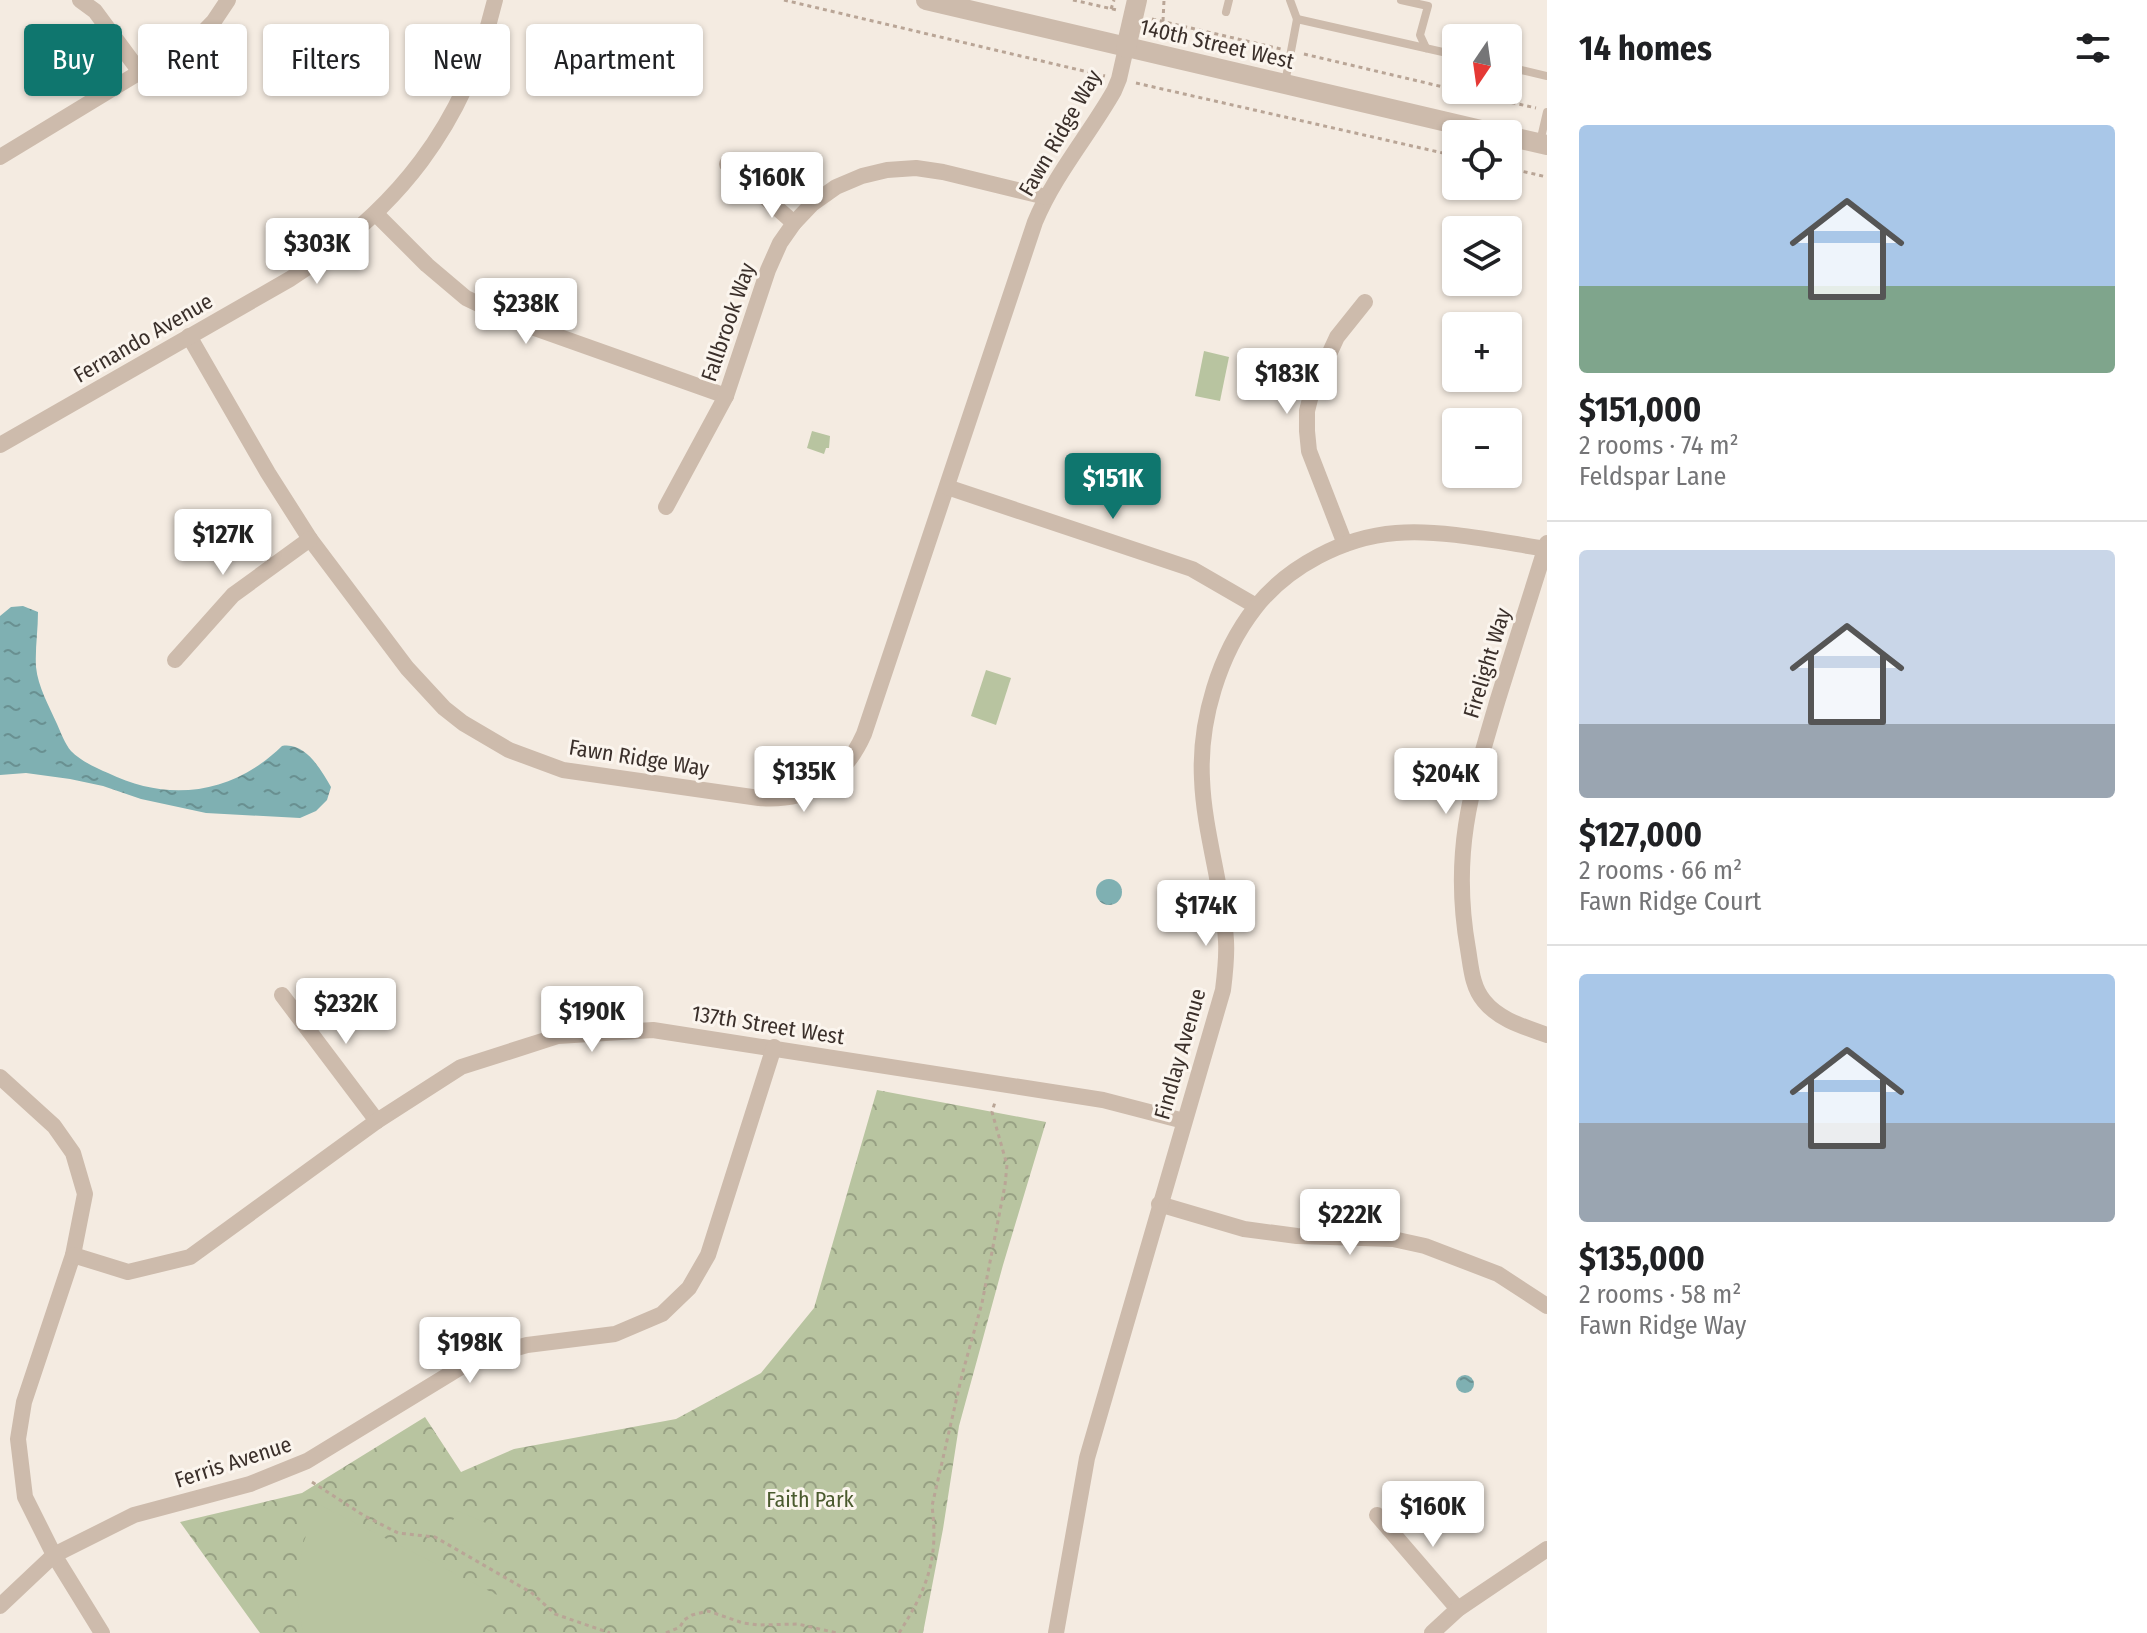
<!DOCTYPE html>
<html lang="en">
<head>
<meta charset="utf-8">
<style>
	body { margin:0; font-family:"Fira Sans Condensed",sans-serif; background:#f2f2f2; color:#202124; height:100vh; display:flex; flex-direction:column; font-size:30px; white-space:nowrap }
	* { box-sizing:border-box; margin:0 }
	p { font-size:26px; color:#757577 }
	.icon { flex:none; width:44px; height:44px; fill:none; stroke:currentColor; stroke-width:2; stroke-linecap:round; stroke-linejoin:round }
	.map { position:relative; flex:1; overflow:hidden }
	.panel { display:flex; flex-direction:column; background:#fff; width:600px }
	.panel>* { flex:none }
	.top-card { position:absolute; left:24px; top:24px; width:760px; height:72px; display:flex; gap:16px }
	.needle { width:52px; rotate:193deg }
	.buttons { position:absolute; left:1442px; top:24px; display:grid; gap:16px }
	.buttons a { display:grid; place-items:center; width:80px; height:80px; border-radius:8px; background:#fff; box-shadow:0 2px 6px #0004; font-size:40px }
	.price { position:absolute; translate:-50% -68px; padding:0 18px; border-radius:8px; background:#fff; color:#222; font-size:26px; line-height:52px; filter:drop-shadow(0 2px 4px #0008) }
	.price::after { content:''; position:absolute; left:50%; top:48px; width:24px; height:18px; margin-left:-12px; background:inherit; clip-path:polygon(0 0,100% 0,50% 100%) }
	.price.current { background:#0f766e; color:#fff }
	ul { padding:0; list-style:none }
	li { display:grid; align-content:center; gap:16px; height:424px; padding:0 32px }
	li+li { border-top:2px solid #e0e0e0 }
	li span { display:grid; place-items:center; height:248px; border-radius:8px; color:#555 }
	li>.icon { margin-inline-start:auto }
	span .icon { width:144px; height:144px; fill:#fffc; stroke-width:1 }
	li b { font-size:34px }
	h2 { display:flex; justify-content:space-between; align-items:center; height:96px; padding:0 32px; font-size:34px }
	.pill { padding:0 28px; border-radius:8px; background:#fff; box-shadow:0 2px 6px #0004; font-size:28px; line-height:72px }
	.pill.current { background:#0f766e; color:#fff }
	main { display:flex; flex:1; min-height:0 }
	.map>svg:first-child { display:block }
	.forest { fill:url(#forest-crowns) }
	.pitch { fill:#b8c4a0 }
	.water { fill:url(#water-ripples) }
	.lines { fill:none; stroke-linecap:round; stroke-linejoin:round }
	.path { stroke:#b9a596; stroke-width:3; stroke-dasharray:4 4; stroke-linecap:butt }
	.service { stroke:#cdbbac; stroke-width:8 }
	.minor { stroke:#cdbbac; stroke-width:16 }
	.tertiary { stroke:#cdbbac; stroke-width:20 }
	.labels { text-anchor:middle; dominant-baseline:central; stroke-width:6; stroke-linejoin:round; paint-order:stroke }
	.street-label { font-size:22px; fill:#3b302b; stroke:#fbf5ee }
	.park-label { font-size:22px; fill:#4a5a2e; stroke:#fbf5ee }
</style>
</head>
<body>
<main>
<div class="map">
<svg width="1547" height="1633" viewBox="0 0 1547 1633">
	<defs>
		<pattern id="forest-crowns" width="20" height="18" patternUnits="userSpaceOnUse" patternTransform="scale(2)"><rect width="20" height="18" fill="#b8c4a0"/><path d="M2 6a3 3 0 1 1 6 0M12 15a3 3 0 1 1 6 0" fill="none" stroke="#97a083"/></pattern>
		<pattern id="water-ripples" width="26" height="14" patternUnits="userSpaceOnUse" patternTransform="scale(2)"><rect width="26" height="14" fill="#7fb0b2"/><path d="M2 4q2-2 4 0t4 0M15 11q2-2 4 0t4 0" fill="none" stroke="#699091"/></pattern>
	</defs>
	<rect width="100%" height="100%" fill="#f4ebe1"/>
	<polygon class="forest" points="877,1090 1046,1122 1003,1265 959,1426 943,1529 923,1633 260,1633 180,1522 302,1493 425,1417 461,1472 514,1449 676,1419 761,1373 814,1308"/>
	<g class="pitch">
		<polygon points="1204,351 1229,357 1220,401 1195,396"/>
		<polygon points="812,431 830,436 829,448 826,448 824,454 807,448"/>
		<polygon points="986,670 1011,678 996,725 971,716"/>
		<polygon points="318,1504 501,1597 478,1633 303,1633 296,1592 303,1544"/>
		<polygon points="458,1511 495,1527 480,1555 445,1535"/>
	</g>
	<g class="water">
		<path d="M23 606 38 612C38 631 35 648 36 667 38 687 49 706 57 724 61 733 65 744 71 751 81 761 96 768 108 773 169 803 233 794 282 746 306 742 321 770 331 787L327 800 316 811 300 818 206 813 141 799 103 786 70 779 26 773 0 775V616L11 607Z"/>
		<circle cx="1109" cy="892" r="13"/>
		<circle cx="1465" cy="1384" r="9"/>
	</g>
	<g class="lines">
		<g class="path">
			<polyline points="784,0 1105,76"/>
			<polyline points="1073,0 1117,10"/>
			<polyline points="1111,9 1114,0"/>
			<polyline points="1152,19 1281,49"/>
			<polyline points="1163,21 1164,0"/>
			<polyline points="1304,54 1456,90"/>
			<polyline points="1136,83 1456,156"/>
			<polyline points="1457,90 1536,108"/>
			<polyline points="1508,168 1547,177"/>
			<polyline points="312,1482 363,1515 398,1533 435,1537 532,1593 555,1614 610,1633"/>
			<polyline points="666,1633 680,1627 684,1620 692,1615 708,1611 743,1623 758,1625 798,1624 837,1633"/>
			<path d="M899 1633C927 1589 939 1559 932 1506L962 1375 982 1303 1005 1185 1007 1165 992 1112 995 1102"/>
		</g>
		<g class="service">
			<polyline points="1290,0 1297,19"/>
			<polyline points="1401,0 1428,6 1420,35 1426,48"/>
			<polyline points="1226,12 1229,0"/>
			<polyline points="1508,67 1547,76"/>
			<polyline points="1285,83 1297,19 1456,55"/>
			<polyline points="1540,142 1547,112"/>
		</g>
		<g class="minor">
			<polyline points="80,0 95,11 140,72"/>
			<polyline points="0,157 140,72 181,55 214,21 228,0"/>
			<polyline points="727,164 794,223"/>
			<polyline points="376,214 427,265 466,298 512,320 726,396"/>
			<path d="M189 336 268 473 310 539 407 668 444 708 463 723 509 750 563 770 759 798C809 802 844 779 864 734L1035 222C1055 174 1089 135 1114 91L1119 79 1126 48"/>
			<path d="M0 445 290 279C397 211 465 125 495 0"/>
			<polyline points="947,487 1192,569 1256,606"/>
			<polyline points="666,507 726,396 768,270 780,243 794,223 812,204 836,187 862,176 887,170 916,168 943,172 1046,197"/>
			<path d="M1547 543C1531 595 1514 647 1498 699 1471 790 1451 853 1468 949 1471 967 1472 987 1484 1001 1499 1020 1525 1027 1547 1035"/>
			<polyline points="1345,544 1309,451 1307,431 1307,411 1312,391 1337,337 1365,302"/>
			<polyline points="175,660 233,595 310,539"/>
			<polyline points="282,995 377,1121"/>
			<polyline points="0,1077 54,1126 73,1153 85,1194 73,1255 24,1402 18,1439 25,1497 54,1555 102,1633"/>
			<polyline points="1159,1204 1244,1229 1297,1236 1393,1239 1425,1246 1498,1274 1547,1306"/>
			<polyline points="73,1255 128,1272 190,1257 377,1121 461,1067 558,1036 653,1030 1103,1100 1184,1121"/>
			<polyline points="1377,1515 1458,1609"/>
			<polyline points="0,1606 54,1555 134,1515 250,1484 307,1461 471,1361 527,1345 615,1334 662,1314 689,1288 708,1255 774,1047"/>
			<path d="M1056 1633 1087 1458 1223 990C1225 974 1227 957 1226 941 1223 887 1204 833 1202 779 1199 721 1219 654 1255 608 1288 566 1344 537 1396 533 1442 529 1501 542 1547 549"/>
			<polyline points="1432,1633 1458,1609 1547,1549"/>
		</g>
		<g class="tertiary">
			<polyline points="926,0 1498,134"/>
			<polyline points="1126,48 1137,0"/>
			<polyline points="1508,136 1547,145"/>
		</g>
	</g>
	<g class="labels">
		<g class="street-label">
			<text transform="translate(1217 44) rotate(13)">140th Street West</text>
			<text transform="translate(1060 133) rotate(-60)">Fawn Ridge Way</text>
			<text transform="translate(728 322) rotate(-71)">Fallbrook Way</text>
			<text transform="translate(143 338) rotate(-30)">Fernando Avenue</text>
			<text transform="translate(1487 663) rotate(-73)">Firelight Way</text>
			<text transform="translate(639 758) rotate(9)">Fawn Ridge Way</text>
			<text transform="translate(768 1025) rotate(9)">137th Street West</text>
			<text transform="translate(1180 1054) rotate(-74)">Findlay Avenue</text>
			<text transform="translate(233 1462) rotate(-18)">Ferris Avenue</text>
		</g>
		<g class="park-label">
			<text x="810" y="1499">Faith Park</text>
		</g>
	</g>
</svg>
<div class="buttons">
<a><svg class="needle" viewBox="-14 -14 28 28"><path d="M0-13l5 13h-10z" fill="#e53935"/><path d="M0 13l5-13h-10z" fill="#757577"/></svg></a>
<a><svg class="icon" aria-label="locate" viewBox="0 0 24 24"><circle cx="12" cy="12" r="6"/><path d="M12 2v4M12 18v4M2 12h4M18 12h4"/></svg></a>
<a><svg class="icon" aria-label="layers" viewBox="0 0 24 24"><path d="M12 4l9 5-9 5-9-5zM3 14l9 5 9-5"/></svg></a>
<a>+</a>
<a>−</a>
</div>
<b class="price" style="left:772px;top:220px">$160K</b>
<b class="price" style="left:317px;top:286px">$303K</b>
<b class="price" style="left:526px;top:346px">$238K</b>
<b class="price" style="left:1287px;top:416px">$183K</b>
<b class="price current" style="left:1113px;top:521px">$151K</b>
<b class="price" style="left:223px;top:577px">$127K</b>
<b class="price" style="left:804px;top:814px">$135K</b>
<b class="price" style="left:1446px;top:816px">$204K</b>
<b class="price" style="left:1206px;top:948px">$174K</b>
<b class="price" style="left:346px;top:1046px">$232K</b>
<b class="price" style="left:592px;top:1054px">$190K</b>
<b class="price" style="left:1350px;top:1257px">$222K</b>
<b class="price" style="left:470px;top:1385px">$198K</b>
<b class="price" style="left:1433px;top:1549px">$160K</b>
<div class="top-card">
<a class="pill current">Buy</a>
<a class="pill">Rent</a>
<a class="pill">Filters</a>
<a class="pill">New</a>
<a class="pill">Apartment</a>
</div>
</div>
<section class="panel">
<h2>14 homes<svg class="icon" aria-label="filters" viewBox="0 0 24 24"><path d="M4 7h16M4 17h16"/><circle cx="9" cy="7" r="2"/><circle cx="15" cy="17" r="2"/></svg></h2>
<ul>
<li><span style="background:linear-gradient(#a9c7e8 65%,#7fa58c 0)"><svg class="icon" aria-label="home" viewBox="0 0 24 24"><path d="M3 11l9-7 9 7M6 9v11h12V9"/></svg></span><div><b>$151,000</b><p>2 rooms · 74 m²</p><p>Feldspar Lane</p></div></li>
<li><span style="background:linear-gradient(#c9d6e8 70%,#9aa5b1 0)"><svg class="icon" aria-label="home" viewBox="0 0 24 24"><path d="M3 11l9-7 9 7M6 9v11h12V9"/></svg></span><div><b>$127,000</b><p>2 rooms · 66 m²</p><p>Fawn Ridge Court</p></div></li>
<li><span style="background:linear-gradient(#a9c7e8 60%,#9aa5b1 0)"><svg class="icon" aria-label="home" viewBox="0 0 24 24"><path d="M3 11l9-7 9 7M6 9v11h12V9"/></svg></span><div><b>$135,000</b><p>2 rooms · 58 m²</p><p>Fawn Ridge Way</p></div></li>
</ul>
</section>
</main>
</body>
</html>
